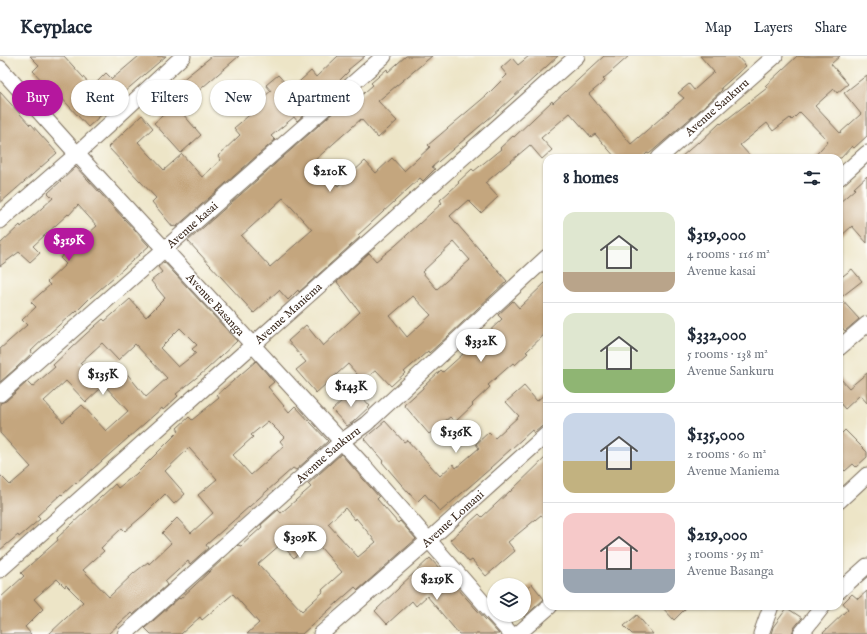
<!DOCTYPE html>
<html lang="en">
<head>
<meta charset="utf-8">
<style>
	body { margin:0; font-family:"IM FELL English",serif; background:#f6f6f7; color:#1f2937; height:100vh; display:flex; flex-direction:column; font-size:15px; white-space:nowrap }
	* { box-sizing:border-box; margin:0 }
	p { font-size:13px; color:#747a83 }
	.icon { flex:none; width:22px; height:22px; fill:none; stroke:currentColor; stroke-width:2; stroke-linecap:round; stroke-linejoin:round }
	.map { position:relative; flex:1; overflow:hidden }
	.panel { position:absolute; left:543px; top:98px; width:300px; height:456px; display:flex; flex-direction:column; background:#fff; border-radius:12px; box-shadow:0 1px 3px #0004 }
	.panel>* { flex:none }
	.hud { position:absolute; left:12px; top:24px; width:380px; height:36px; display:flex; gap:8px }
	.controls { position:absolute; left:487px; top:522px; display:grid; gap:8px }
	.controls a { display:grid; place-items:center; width:44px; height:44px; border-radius:50%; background:#fff; box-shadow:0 1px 3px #0004; font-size:20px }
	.price { position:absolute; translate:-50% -34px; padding:0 9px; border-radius:14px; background:#fff; color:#222; font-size:13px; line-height:26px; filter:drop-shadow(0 1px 2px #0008) }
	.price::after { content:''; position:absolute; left:50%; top:24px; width:12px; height:9px; margin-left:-6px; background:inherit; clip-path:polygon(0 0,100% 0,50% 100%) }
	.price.on { background:#b5179e; color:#fff }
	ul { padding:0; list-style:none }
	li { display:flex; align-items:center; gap:12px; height:100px; padding:0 20px }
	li+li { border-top:1px solid #e0e1e3 }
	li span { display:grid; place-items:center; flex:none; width:112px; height:80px; border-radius:12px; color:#555 }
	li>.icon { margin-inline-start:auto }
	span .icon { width:48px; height:48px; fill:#fffc; stroke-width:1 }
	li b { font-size:17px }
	h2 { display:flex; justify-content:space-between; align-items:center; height:48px; padding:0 20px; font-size:17px }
	.chip { padding:0 14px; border-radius:18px; background:#fff; box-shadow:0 1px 3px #0004; font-size:14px; line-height:36px }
	.chip.on { background:#b5179e; color:#fff }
	header { display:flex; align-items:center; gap:24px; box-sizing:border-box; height:56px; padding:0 20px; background:#fff; border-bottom:1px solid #e0e1e3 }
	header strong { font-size:19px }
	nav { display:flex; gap:22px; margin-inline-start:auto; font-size:14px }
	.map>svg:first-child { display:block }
	.building { fill:#c4a67e; fill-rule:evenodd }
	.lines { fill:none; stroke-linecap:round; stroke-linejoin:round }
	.minor-casing { stroke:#796b59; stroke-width:17 }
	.minor { stroke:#fff; stroke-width:15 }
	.labels { text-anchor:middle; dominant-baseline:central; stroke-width:3; stroke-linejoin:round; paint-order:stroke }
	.street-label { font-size:12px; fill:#3b2a1e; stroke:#fdfcf7 }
</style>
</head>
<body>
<header>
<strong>Keyplace</strong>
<nav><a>Map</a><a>Layers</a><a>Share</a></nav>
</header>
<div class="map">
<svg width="867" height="578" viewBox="0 0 867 578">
	<rect width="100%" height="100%" fill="#fdfcf7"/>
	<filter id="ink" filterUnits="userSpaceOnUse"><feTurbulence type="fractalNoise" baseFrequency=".025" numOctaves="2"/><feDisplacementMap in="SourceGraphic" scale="8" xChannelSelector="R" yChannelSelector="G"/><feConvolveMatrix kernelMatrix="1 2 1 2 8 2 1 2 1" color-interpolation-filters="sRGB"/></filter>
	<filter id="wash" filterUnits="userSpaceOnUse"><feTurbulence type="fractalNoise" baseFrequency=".012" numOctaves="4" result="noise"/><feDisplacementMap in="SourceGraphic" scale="16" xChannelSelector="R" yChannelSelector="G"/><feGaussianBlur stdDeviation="0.9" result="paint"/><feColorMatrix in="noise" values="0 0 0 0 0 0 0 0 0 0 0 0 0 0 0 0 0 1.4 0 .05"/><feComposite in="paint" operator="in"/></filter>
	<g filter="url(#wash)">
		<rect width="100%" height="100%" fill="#ede5c7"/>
		<g id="blocks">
			<g class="building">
				<polygon points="30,0 64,0 92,31 106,17 112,23 139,0 166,0 109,49 110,51 88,71 59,39 57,41 33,15 39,9"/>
				<polygon points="212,0 239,0 189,43 194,49 183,58 201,79 181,97 154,67 177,47 166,35 175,28 176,29"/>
				<polygon points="338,0 365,0 348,14 349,15 336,28 335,26 307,51 309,54 297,65 294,61 271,80 275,84 176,171 174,170 173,171 152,146 156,142 108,91 142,59 153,72 138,86 164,114 182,98 202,121 221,104 218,100 240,79 234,72 254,55 251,51 271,35 266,29 278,19 291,33 311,15 316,21"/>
				<path d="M406 0H432L378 45 397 65 378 82 361 63 315 104 338 130 365 105 376 117 392 102 404 115 430 91 428 89 487 39 507 19 501 12 512 2 518 9 529 0H558L500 53 432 111 435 113 423 125 420 122 358 179 360 181 299 236 298 234 288 244 279 234 254 257 188 185 344 47 348 51 373 29 371 27 387 13 388 16ZM283 142 312 174 270 211 241 180Z"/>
				<path d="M604 0H629L603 23 605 25 589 38 631 88 684 42 678 37 689 28 694 34 714 16 700 0H737L746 10 721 32 722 34 707 48 649 98 647 97 642 102H616L595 78 591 81 570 57 541 82 552 94 542 103 530 89 485 127 498 141 481 157 468 144 450 160 507 225 447 281 429 297 428 295 404 316 405 317 391 330 376 314 363 325 348 308 316 337 296 314 306 306 288 285 306 269 323 290 360 256 337 226 369 197 376 205 396 189 442 147 440 144 459 127 458 126 472 113 474 115 501 93 500 92 513 80 514 81 552 45 553 47ZM454 186 470 204 437 233 422 216ZM413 240 431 259 407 281 390 260Z"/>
				<polygon points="797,0 840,0 831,8 848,28 837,37 834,33 815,50 840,77 861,58 844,37 867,19 867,80 854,92 852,90 841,102 813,102 828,85 800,56 792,64 790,62 773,75 767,67 740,89 752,102 680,102 698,86 699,87 720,67 721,68 767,32 765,30"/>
				<polygon points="0,36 30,69 31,68 57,97 0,147"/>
				<polygon points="76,111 149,190 90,242 75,257 74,256 51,276 31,295 32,297 15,313 0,326 0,293 27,269 22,264 36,251 31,246 50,229 47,226 66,208 60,202 97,170 78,149 69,159 68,158 33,190 40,197 30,206 19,196 0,210 0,188 20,169 21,171 53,142 48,137"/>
				<polygon points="867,120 867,187 852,170 839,182 839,147 855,133 854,132"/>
				<path d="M164 206 237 285 206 314 176 338 178 340 163 354 162 352 77 427 76 426 62 439 61 438 37 460 40 463 19 481 18 479 0 494V419L10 429 31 411 0 377V347L6 345 27 326 32 331 55 311 53 309 86 278 103 263 105 265 130 243 146 261 165 242 151 225 162 216 158 211ZM180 272 197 289 192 293 196 297 178 311 160 292ZM102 287 118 304 135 288 167 322 146 341 124 314 105 330 128 355 106 375 82 349 63 366 44 345 66 325 86 346 102 331 80 307Z"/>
				<polygon points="852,213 862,225 840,242 859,263 845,275 839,268 839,223"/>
				<polygon points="547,225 547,276 526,296 528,297 515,309 513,307 488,329 490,331 472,348 473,349 455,366 450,361 429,378 404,349 423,332 423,331 441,314 443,316 463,298 459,294 477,278 481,283 502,263 498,259 513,245 519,252"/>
				<path d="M256 305 274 326 268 331 289 356 295 350 328 385 296 414 293 412 206 489 208 492 190 508 188 505 165 526 167 529 133 559 131 557 108 578H49L83 546 66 529 65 531 57 523 34 543 43 553 25 571 31 578H0V542L24 520 21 517 58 484 57 482 115 428 118 432 136 418 179 375 177 372 189 361 192 364 219 342 217 339ZM268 365 284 381 280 385 284 390 251 419 233 399 253 381 251 379ZM189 392 217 423 198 439 213 457 191 477 177 462 162 477 171 487 149 508 148 506 134 517 109 541 83 514 104 495 101 492 122 472 125 475 145 458 165 438 174 448 185 438 165 415Z"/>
				<polygon points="867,317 867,347 860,339 845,353 839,346 839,321 849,332"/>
				<polygon points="524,330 537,345 547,336 547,366 534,377 532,374 490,412 491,412 440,456 425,438 417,446 400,427 382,406 383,405 364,383 385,365 404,386 407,384 440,420 453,408 456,412 479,392 476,388 489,376 495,382 519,360 506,346"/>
				<polygon points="355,333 370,350 353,366 347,370 332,354"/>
				<polygon points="845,374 867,396 867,401 856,411 853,408 845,415 839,409 839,380"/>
				<path d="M341 398 379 441 377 443 398 467 400 465 416 483 358 534 355 531 302 578H247L259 567 233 538 202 564 200 561 181 578H151L145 572 179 542 180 543 238 489 241 490 262 471 261 469 271 460 278 454 281 457 311 431 308 428ZM345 452 355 464 356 462 376 486 358 501 328 468ZM314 484 342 516 322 534 323 536 302 555 258 508 281 488 294 502Z"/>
				<polygon points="547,400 547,465 541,459 508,486 515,495 486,520 472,504 469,506 450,484 479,458 482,461 510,435 510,436"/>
				<polygon points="430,502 486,564 499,578 459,578 427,540 416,550 412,545 387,568 375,555 399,532 399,531"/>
				<polygon points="532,528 544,543 524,561 524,535"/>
				<polygon points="867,535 867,578 822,578 848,553 843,547 852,538 858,543"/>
				<polygon points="661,550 688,550 674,564"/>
				<polygon points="787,552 802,562 794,572 792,578 771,578 773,571"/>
				<polygon points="637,559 653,578 632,578 624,570"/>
			</g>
		</g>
	</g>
	<g filter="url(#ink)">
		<use href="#blocks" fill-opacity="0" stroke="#796b59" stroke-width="1"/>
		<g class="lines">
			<g class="minor-casing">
				<g id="minor">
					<path id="s1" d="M0 12 77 98 364 410 494 559"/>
					<path id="s2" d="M659 102 775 0"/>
					<polyline points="839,122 867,97"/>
					<polyline points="0,165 77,98 183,0"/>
					<polyline points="839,292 867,268"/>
					<path id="s3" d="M0 338 384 0"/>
					<polyline points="839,445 867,419"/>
					<path id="s4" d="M0 514 577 0"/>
					<polyline points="839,535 867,510"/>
					<polyline points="494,559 511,578"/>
					<path id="s5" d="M125 578 341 386 366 368 547 201"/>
					<path id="s6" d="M321 578 429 484 547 378"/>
					<polyline points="518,578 550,550"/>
					<polyline points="761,578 771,550"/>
					<polyline points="801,578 823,550"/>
				</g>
			</g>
			<use href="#minor" class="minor"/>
		</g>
	</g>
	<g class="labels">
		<g class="street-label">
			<text stroke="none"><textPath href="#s2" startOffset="77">Avenue Sankuru</textPath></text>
			<text stroke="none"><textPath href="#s3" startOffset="256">Avenue kasai</textPath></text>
			<text stroke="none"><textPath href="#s1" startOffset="320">Avenue Basanga</textPath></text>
			<text stroke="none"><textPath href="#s4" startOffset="386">Avenue Maniema</textPath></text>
			<text stroke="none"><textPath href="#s5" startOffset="271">Avenue Sankuru</textPath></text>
			<text stroke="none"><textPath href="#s6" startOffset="175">Avenue Lomani</textPath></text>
		</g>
	</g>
</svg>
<div class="controls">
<a><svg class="icon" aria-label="layers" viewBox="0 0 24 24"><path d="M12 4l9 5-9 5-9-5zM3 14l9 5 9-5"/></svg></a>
</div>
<b class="price" style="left:330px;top:137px">$210K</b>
<b class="price on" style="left:69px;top:206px">$319K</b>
<b class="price" style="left:481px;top:307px">$332K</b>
<b class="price" style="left:103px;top:340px">$135K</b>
<b class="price" style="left:351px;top:352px">$143K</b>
<b class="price" style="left:456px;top:398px">$136K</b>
<b class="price" style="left:300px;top:503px">$309K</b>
<b class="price" style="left:437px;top:545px">$219K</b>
<div class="hud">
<a class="chip on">Buy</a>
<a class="chip">Rent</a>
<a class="chip">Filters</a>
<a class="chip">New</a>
<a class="chip">Apartment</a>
</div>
<section class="panel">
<h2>8 homes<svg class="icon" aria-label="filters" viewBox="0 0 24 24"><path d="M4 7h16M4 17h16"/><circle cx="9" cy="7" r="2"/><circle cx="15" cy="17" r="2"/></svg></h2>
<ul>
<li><span style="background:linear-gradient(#dfe7d0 75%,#b9a48a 0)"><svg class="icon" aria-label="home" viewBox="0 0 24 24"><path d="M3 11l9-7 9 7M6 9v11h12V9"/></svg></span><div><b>$319,000</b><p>4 rooms · 116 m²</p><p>Avenue kasai</p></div></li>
<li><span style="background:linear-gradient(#dfe7d0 70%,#8fb573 0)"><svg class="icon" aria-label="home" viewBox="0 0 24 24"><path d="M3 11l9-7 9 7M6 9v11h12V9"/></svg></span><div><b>$332,000</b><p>5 rooms · 138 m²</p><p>Avenue Sankuru</p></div></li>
<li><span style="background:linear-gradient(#c9d6e8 60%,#c2b280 0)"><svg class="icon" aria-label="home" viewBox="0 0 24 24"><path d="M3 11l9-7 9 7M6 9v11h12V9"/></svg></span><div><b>$135,000</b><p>2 rooms · 60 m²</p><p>Avenue Maniema</p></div></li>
<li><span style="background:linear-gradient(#f6c9c9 70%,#9aa5b1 0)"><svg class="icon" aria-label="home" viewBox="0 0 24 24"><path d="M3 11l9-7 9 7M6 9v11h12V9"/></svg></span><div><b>$219,000</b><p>3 rooms · 95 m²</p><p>Avenue Basanga</p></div></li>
</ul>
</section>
</div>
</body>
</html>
